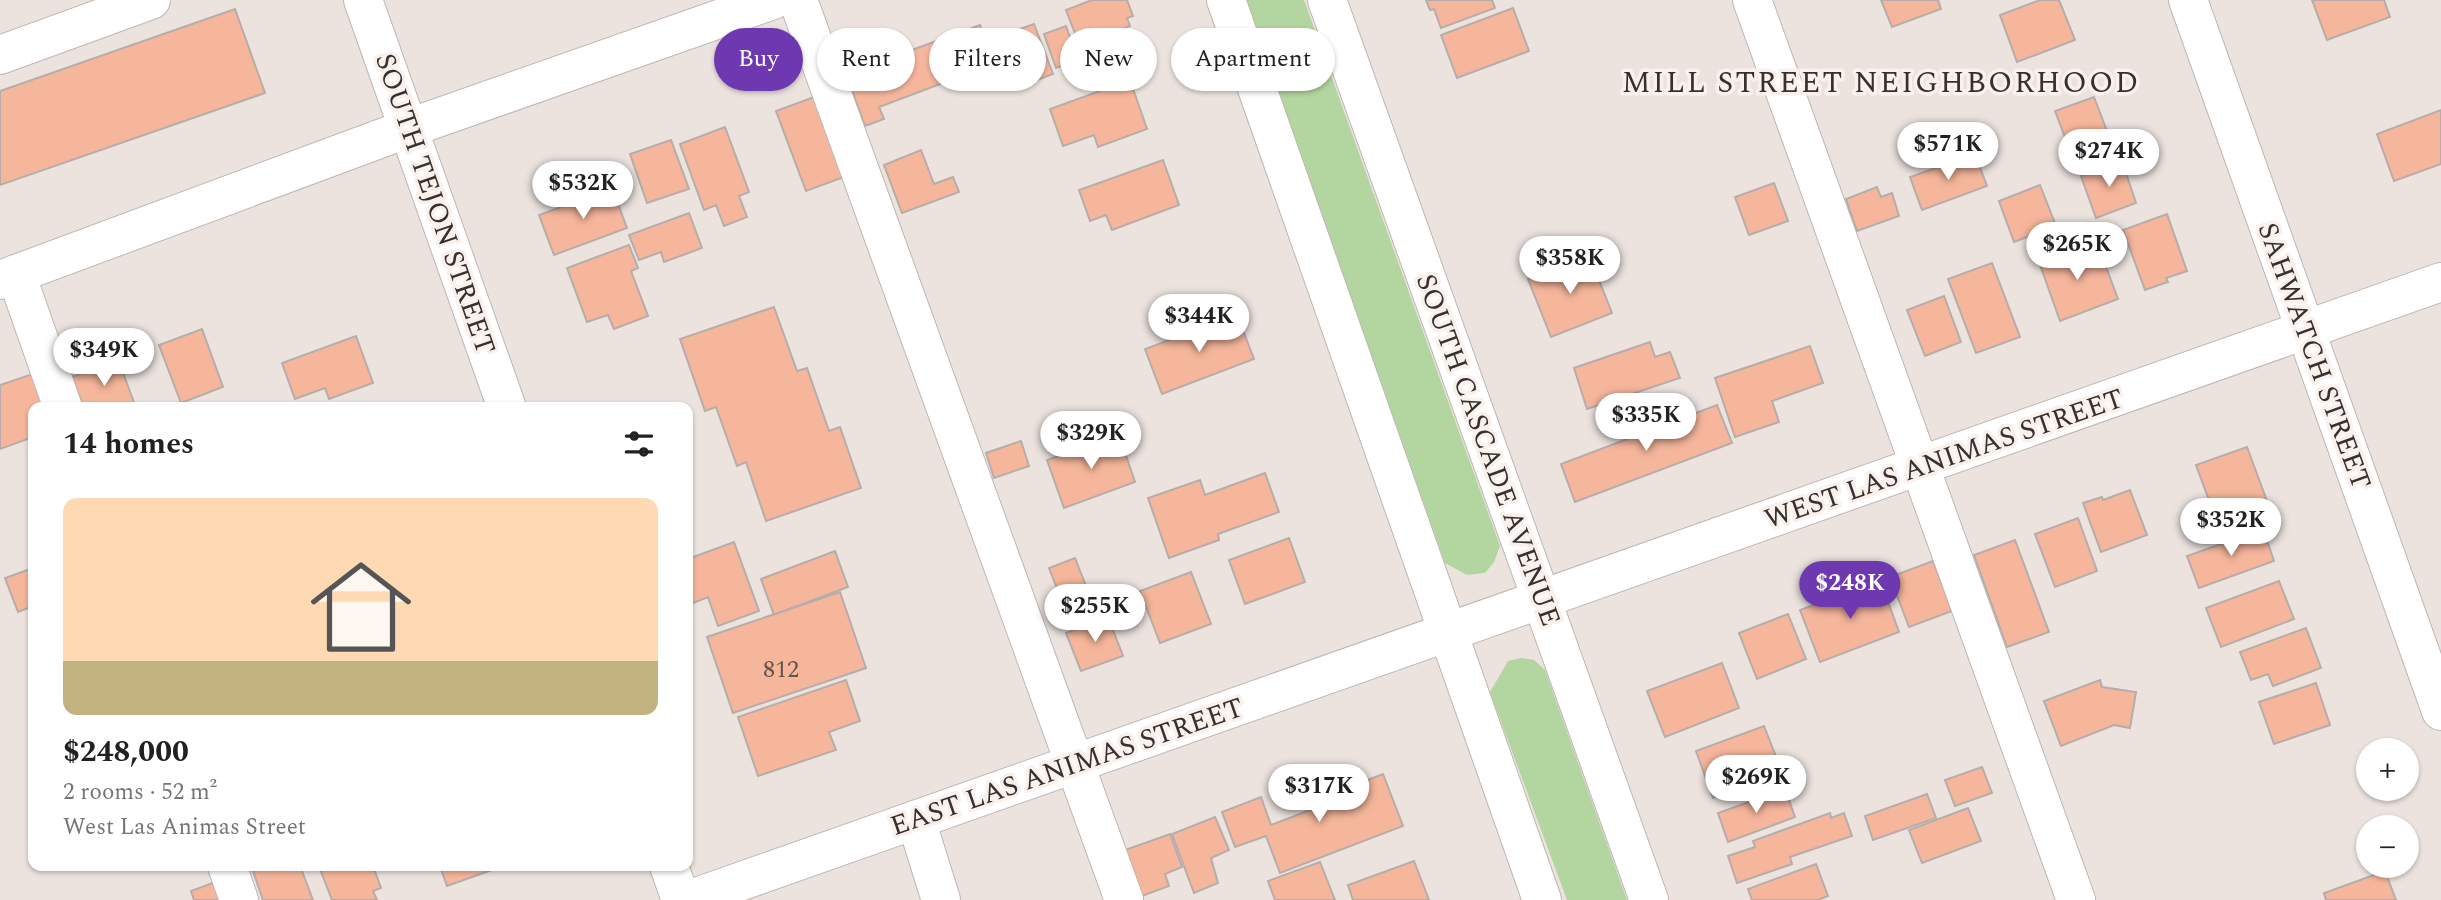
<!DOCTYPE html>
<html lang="en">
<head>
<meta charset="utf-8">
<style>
	body { margin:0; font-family:Spectral,serif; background:#f2f2f2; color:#202124; height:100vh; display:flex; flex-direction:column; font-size:26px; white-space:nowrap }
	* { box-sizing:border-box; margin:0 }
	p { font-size:23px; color:#757577 }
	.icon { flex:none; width:38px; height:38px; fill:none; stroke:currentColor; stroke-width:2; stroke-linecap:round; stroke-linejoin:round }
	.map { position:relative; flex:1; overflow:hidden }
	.side { position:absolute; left:28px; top:402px; width:665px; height:469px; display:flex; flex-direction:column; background:#fff; border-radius:14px; box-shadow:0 2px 5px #0004 }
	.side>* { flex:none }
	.hud { position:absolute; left:714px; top:28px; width:665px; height:63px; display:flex; gap:14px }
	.tools { position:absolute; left:2356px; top:738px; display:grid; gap:14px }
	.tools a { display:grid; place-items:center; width:63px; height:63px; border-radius:50%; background:#fff; box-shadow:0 2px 5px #0004; font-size:35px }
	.price { position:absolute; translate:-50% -60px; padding:0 16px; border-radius:24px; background:#fff; color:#222; font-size:23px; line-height:46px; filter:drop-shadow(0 2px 4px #0008) }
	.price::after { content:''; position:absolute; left:50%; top:42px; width:21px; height:16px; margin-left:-10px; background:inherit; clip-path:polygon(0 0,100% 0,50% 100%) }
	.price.selected { background:#6e39b0; color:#fff }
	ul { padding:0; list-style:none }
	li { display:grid; align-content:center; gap:14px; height:371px; padding:0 35px }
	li+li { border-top:2px solid #e0e0e0 }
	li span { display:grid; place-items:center; height:217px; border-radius:14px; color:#555 }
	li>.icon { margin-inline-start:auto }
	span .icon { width:126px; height:126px; fill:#fffc; stroke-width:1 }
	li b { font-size:30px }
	h2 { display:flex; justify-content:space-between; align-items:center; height:84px; padding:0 35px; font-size:30px }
	.tag { padding:0 24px; border-radius:32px; background:#fff; box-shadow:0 2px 5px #0004; font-size:24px; line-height:63px }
	.tag.selected { background:#6e39b0; color:#fff }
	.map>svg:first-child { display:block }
	.green { fill:#b3d59f }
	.building { fill:#f6b69c; stroke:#b6adaa; stroke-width:2 }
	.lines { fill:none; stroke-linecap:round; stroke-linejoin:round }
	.minor-casing { stroke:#bfb6b3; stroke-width:40 }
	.minor { stroke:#fff; stroke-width:38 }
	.labels { text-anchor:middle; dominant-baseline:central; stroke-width:7; stroke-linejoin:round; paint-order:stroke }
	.number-label { font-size:24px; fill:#65524b }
	.street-label { font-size:28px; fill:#353130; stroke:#faf0ec }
	.neighbourhood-label { font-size:30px; letter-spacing:2px; fill:#353130; stroke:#faf0ec }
</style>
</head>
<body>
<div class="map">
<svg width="2441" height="900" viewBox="0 0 2441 900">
	<rect width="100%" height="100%" fill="#ece3df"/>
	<g class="green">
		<polygon points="1245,0 1304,0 1500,546 1494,562 1485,573 1467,575 1445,563"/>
		<polygon points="1521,658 1534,660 1545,670 1627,900 1567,900 1490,692 1508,661"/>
	</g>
	<g class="building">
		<polygon points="1092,0 1127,0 1133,16 1127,18 1130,26 1108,35 1114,48 1085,59 1066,10"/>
		<polygon points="1426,0 1492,0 1495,8 1441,28 1434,9 1430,10"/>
		<polygon points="1881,0 1938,0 1941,9 1892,27"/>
		<polygon points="2040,0 2059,0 2075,40 2017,62 2000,15"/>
		<polygon points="2312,0 2384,0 2390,17 2327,40"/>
		<polygon points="1513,8 1529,51 1457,78 1441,35"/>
		<polygon points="235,9 265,93 0,185 0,91"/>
		<polygon points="1034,24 1053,74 1011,90 992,39"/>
		<polygon points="980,25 999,77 977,85 972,72 879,107 884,119 865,126 846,74"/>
		<polygon points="1066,26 1078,60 1056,68 1044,34"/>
		<polygon points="1130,80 1147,129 1098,147 1094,135 1063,146 1050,109"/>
		<polygon points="814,97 844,177 806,191 776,111"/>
		<polygon points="2094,97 2110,139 2071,153 2055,111"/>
		<polygon points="2441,110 2441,164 2394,181 2377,134"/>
		<polygon points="725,127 749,192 739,196 747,217 724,226 716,205 704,210 680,144"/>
		<polygon points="671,140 689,189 647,203 630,154"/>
		<polygon points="921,150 934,184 953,177 959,192 902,213 884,165"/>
		<polygon points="1975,154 1987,186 1922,210 1910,177"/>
		<polygon points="1163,160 1179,205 1112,230 1106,215 1090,221 1079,190"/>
		<polygon points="2122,161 2136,203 2096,218 2081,176"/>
		<polygon points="1774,183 1788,221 1749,235 1735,197"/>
		<polygon points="2040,185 2056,226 2014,242 1999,201"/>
		<polygon points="1877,187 1881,197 1892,193 1899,216 1857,231 1846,199"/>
		<polygon points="612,188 627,228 554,255 539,215"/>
		<polygon points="689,213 702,248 664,262 661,252 639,260 629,235"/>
		<polygon points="2167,214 2187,271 2166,278 2168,282 2145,290 2123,230"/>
		<polygon points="629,245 638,268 631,271 648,316 614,329 608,315 587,322 567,268"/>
		<polygon points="2099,248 2118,299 2060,321 2038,259 2064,250 2067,260"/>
		<polygon points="1589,255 1612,313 1551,337 1528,279"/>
		<polygon points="1992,263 2020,337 1976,353 1948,279"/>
		<polygon points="1944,296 1961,342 1925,356 1907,310"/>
		<polygon points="774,307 797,371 807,368 829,431 840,427 861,488 766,521 746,462 737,466 716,407 705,411 680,339"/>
		<polygon points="1237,315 1254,359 1162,394 1145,349"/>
		<polygon points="202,329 223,387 181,403 159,345"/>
		<polygon points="356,336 373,383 329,399 325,388 295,399 282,363"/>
		<polygon points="1650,342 1655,357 1670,352 1680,378 1587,409 1574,368"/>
		<polygon points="1810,346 1823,383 1772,401 1779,422 1735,437 1715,378"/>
		<polygon points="118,359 136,408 84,408 72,377"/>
		<polygon points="33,374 45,408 33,408 33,437 0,449 0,385"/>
		<polygon points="1717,405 1732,443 1575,502 1561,464"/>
		<polygon points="1119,435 1135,482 1064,508 1047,460"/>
		<polygon points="1021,441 1029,466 994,478 986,453"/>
		<polygon points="2247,447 2267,501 2216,519 2196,465"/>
		<polygon points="1265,473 1279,512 1218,534 1219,540 1169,558 1148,498 1200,480 1205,495"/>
		<polygon points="2130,490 2147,535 2101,552 2083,503 2102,497 2103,500"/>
		<polygon points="2078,518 2097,571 2055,587 2035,534"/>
		<polygon points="2263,529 2274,561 2199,588 2187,556"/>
		<polygon points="1289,538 1305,582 1245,604 1229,560"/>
		<polygon points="2015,540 2049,632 2007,647 1974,555"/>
		<polygon points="734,542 759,611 718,626 708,597 688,605 688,559"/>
		<polygon points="835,551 848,587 774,615 761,579"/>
		<polygon points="1075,558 1086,586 1060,596 1049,568"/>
		<polygon points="1933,561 1952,611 1909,627 1890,577"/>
		<polygon points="33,568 33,606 18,612 5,578"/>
		<polygon points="1191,572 1211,624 1160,643 1140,591"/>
		<polygon points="1880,580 1899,632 1820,662 1800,610"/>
		<polygon points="2279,581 2294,619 2221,647 2206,608"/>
		<polygon points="840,592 866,668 733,713 707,637"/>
		<polygon points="1788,614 1806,659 1757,679 1739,633"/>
		<polygon points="1108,617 1123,656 1081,671 1066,633"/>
		<polygon points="2306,628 2321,668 2273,686 2268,674 2251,680 2240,652"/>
		<polygon points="1722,663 1739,708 1665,737 1647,691"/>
		<polygon points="846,680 860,721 829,732 836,750 758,776 738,717"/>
		<polygon points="2100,680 2102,687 2136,692 2130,728 2114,725 2061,746 2044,701"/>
		<polygon points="2316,683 2330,725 2274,744 2259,702"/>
		<polygon points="1764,726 1782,772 1713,798 1696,751"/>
		<polygon points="1982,767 1992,793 1955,806 1945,780"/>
		<polygon points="1383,774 1403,826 1280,873 1266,836 1235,847 1222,812 1261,797 1271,825 1339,799 1336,792"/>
		<polygon points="1785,789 1795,817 1728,842 1718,813"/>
		<polygon points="1927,794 1936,818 1873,840 1865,816"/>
		<polygon points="1968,808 1981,841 1922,863 1909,830"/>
		<polygon points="1830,813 1831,818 1844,813 1852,836 1790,857 1792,864 1737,883 1728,856 1755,847 1753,841"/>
		<polygon points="1215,817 1229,850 1211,858 1218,883 1194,893 1172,834"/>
		<polygon points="1170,834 1182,867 1165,874 1169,886 1142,896 1125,850"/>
		<polygon points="1414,861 1429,900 1353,900 1348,885"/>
		<polygon points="1320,862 1335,900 1275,900 1268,881"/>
		<polygon points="1816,864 1828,896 1818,900 1752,900 1748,889"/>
		<polygon points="265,866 300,866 313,900 263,900 253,871"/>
		<polygon points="328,866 373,866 381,888 373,891 377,900 332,900 320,869"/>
		<polygon points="440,866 503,866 447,886"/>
		<polygon points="2385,871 2396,900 2326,900 2324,893"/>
		<polygon points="215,882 222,900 194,900 191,891"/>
	</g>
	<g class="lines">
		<g class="minor-casing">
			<g id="minor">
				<polyline points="363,0 507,408"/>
				<polyline points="798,0 1124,900"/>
				<polyline points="1226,0 1542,900"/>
				<polyline points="1327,0 1649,900"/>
				<polyline points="1752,0 2076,900"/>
				<polyline points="2188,0 2441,711"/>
				<polyline points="0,55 151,0"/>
				<polyline points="16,274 63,408"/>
				<polyline points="0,280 409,128 773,0"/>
				<polyline points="916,820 941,900"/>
				<polyline points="227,866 239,900"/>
				<polyline points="669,866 681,900"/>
				<polyline points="688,900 2441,282"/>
			</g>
		</g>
		<use href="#minor" class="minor"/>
	</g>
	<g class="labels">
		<g class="number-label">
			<text x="781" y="670">812</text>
		</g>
		<g class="street-label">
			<text transform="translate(435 204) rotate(71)">SOUTH TEJON STREET</text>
			<text transform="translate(2314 356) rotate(70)">SAHWATCH STREET</text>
			<text transform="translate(1488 450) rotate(70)">SOUTH CASCADE AVENUE</text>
			<text transform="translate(1944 459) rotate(-19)">WEST LAS ANIMAS STREET</text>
			<text transform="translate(1067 767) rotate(-19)">EAST LAS ANIMAS STREET</text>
		</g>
		<g class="neighbourhood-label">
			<text x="1881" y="83">MILL STREET NEIGHBORHOOD</text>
		</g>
	</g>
</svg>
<div class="tools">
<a>+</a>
<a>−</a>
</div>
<b class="price" style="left:1948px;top:182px">$571K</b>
<b class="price" style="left:2109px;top:189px">$274K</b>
<b class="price" style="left:583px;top:221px">$532K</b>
<b class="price" style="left:2077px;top:282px">$265K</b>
<b class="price" style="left:1570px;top:296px">$358K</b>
<b class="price" style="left:1199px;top:354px">$344K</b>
<b class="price" style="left:104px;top:388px">$349K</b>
<b class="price" style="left:1646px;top:453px">$335K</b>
<b class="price" style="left:1091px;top:471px">$329K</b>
<b class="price" style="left:2231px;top:558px">$352K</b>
<b class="price selected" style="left:1850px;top:621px">$248K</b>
<b class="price" style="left:1095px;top:644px">$255K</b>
<b class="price" style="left:1756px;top:815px">$269K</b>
<b class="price" style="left:1319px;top:824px">$317K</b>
<div class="hud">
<a class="tag selected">Buy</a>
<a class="tag">Rent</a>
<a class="tag">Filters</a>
<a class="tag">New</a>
<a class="tag">Apartment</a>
</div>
<section class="side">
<h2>14 homes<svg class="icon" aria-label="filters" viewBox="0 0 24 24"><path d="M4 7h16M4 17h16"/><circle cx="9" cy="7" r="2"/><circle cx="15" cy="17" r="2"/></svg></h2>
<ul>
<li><span style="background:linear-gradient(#ffd9b3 75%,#c2b280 0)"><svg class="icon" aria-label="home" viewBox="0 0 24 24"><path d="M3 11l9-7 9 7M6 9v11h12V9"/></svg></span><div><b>$248,000</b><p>2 rooms · 52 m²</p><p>West Las Animas Street</p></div></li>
</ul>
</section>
</div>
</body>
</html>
